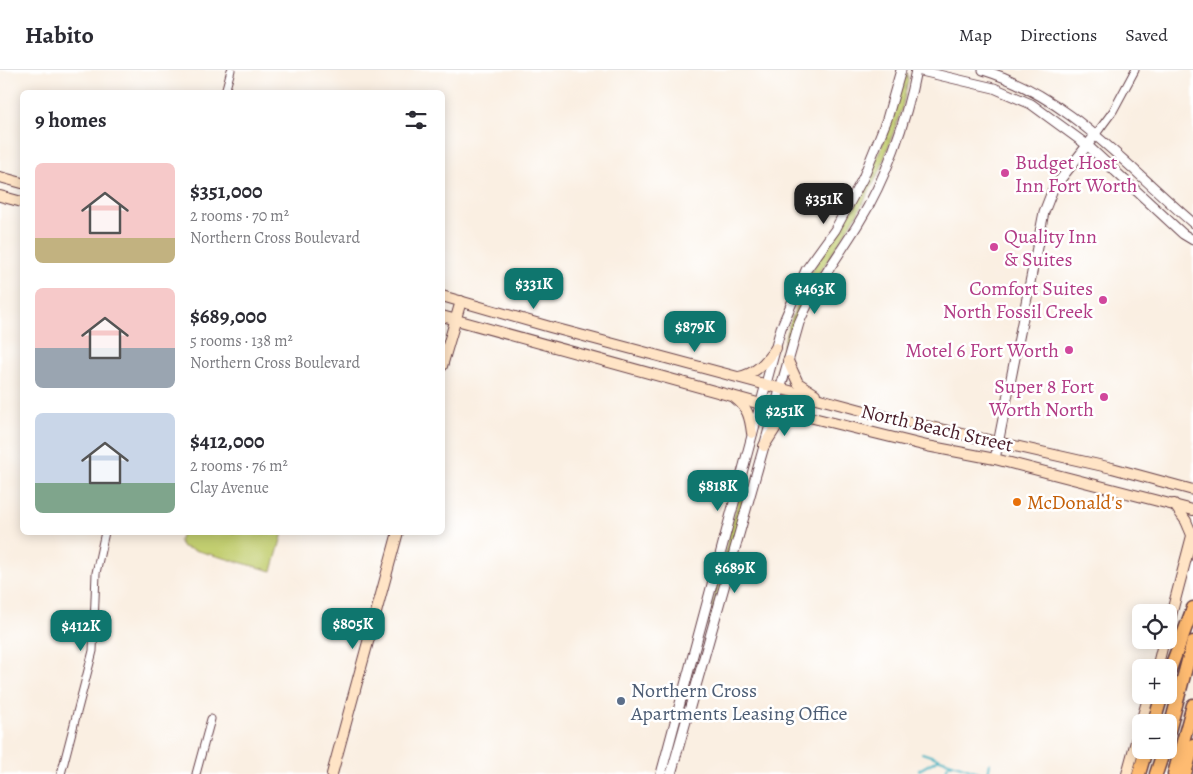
<!DOCTYPE html>
<html lang="en">
<head>
<meta charset="utf-8">
<style>
	body { margin:0; font-family:Alegreya,serif; background:#f7f7f7; color:#2b2b33; height:100vh; display:flex; flex-direction:column; font-size:19px; white-space:nowrap }
	* { box-sizing:border-box; margin:0 }
	p { font-size:16px; color:#7c7c81 }
	.icon { flex:none; width:28px; height:28px; fill:none; stroke:currentColor; stroke-width:2; stroke-linecap:round; stroke-linejoin:round }
	.map { position:relative; flex:1; overflow:hidden }
	.side { position:absolute; left:20px; top:20px; width:425px; height:445px; display:flex; flex-direction:column; background:#fff; border-radius:8px; box-shadow:0 2px 12px #0003 }
	.side>* { flex:none }
	.fabs { position:absolute; left:1132px; top:534px; display:grid; gap:10px }
	.fabs a { display:grid; place-items:center; width:45px; height:45px; border-radius:8px; background:#fff; box-shadow:0 2px 12px #0003; font-size:25px }
	.price { position:absolute; translate:-50% -42px; padding:0 11px; border-radius:10px; background:#0f766e; color:#fff; font-size:16px; line-height:32px; filter:drop-shadow(0 1px 2px #0008) }
	.price::after { content:''; position:absolute; left:50%; top:30px; width:15px; height:11px; margin-left:-8px; background:inherit; clip-path:polygon(0 0,100% 0,50% 100%) }
	.price.selected { background:#222; color:#fff }
	ul { padding:0; list-style:none }
	li { display:flex; align-items:center; gap:15px; height:125px; padding:0 15px }
	li span { display:grid; place-items:center; flex:none; width:140px; height:100px; border-radius:8px; color:#555 }
	li>.icon { margin-inline-start:auto }
	span .icon { width:60px; height:60px; fill:#fffc; stroke-width:1 }
	li b { font-size:21px }
	h2 { display:flex; justify-content:space-between; align-items:center; height:60px; padding:0 15px; font-size:21px }
	header { display:flex; align-items:center; gap:30px; box-sizing:border-box; height:70px; padding:0 25px; background:#fff; border-bottom:1px solid #e1e1e2 }
	header strong { font-size:24px }
	nav { display:flex; gap:28px; margin-inline-start:auto; font-size:18px }
	.map>svg:first-child { display:block }
	.grass { fill:url(#grass-tufts); stroke:#86764d }
	.garden { fill:#c2ce6f; stroke:#86764d }
	.lines { fill:none; stroke-linecap:round; stroke-linejoin:round }
	.stream { stroke:#48b5c4; stroke-width:2 }
	.minor-casing { stroke:#643e46; stroke-width:9 }
	.tertiary-casing { stroke:#643e46; stroke-width:11 }
	.secondary-casing { stroke:#643e46; stroke-width:12 }
	.motorway-casing { stroke:#643e46; stroke-width:15 }
	.minor { stroke:#fff; stroke-width:7 }
	.tertiary { stroke:#fff; stroke-width:9 }
	.secondary { stroke:#ffe4c6; stroke-width:10 }
	.motorway { stroke:#febb71; stroke-width:12 }
	.hotel-dot { fill:#d1479c; stroke:#fff; stroke-width:2 }
	.food-dot { fill:#e8710a; stroke:#fff; stroke-width:2 }
	.service-dot { fill:#5c6f8a; stroke:#fff; stroke-width:2 }
	.labels { text-anchor:middle; dominant-baseline:central; stroke-width:5; stroke-linejoin:round; paint-order:stroke }
	.hotel-label { font-size:20px; fill:#b23c85; stroke:#fff; text-anchor:end }
	.street-label { font-size:20px; fill:#4a1f2b; stroke:#fff }
	.food-label { font-size:20px; fill:#c56008; stroke:#fff; text-anchor:start }
	.service-label { font-size:20px; fill:#4e5e75; stroke:#fff; text-anchor:start }
</style>
</head>
<body>
<header>
<strong>Habito</strong>
<nav><a>Map</a><a>Directions</a><a>Saved</a></nav>
</header>
<div class="map">
<svg width="1193" height="704" viewBox="0 0 1193 704">
	<defs>
		<pattern id="grass-tufts" width="24" height="20" patternUnits="userSpaceOnUse" patternTransform="scale(1.25)"><rect width="24" height="20" fill="#c2ce6f"/><path d="M3 7l-1-3M5 7V3M7 7l1-3M15 17l-1-3M17 17v-4M19 17l1-3" fill="none" stroke="#a8b060"/></pattern>
	</defs>
	<rect width="100%" height="100%" fill="#fff"/>
	<filter id="ink" filterUnits="userSpaceOnUse"><feTurbulence type="fractalNoise" baseFrequency=".02" numOctaves="2"/><feDisplacementMap in="SourceGraphic" scale="10" xChannelSelector="R" yChannelSelector="G"/><feConvolveMatrix kernelMatrix="1 2 1 2 8 2 1 2 1" color-interpolation-filters="sRGB"/></filter>
	<filter id="wash" filterUnits="userSpaceOnUse"><feTurbulence type="fractalNoise" baseFrequency=".0096" numOctaves="4" result="noise"/><feDisplacementMap in="SourceGraphic" scale="20" xChannelSelector="R" yChannelSelector="G"/><feGaussianBlur stdDeviation="1.12" result="paint"/><feColorMatrix in="noise" values="0 0 0 0 0 0 0 0 0 0 0 0 0 0 0 0 0 1.4 0 .05"/><feComposite in="paint" operator="in"/></filter>
	<g filter="url(#wash)">
		<rect width="100%" height="100%" fill="#faefe2"/>
		<g class="grass">
			<polygon points="907,3 908,11 902,38 880,101 856,146 813,213 801,238 782,296 776,306 787,261 801,224 811,202 850,142 873,98 886,65 904,4"/>
			<polygon points="749,388 752,390 744,421 740,448 708,557 716,516"/>
		</g>
		<polygon class="garden" points="182,463 182,462 283,463 272,501 183,477 179,471"/>
		<g class="lines">
			<g class="stream">
				<polyline points="922,683 985,704"/>
				<polyline points="919,700 939,689"/>
				<polyline points="945,704 948,695 953,693"/>
				<polyline points="988,704 990,693"/>
			</g>
		</g>
	</g>
	<g filter="url(#ink)">
		<g class="lines">
			<g class="minor-casing">
				<g id="minor">
					<polyline points="225,22 231,0"/>
					<polyline points="1096,64 1113,41 1135,0"/>
					<polyline points="61,704 93,581 96,503 105,462"/>
					<polyline points="196,704 211,649"/>
				</g>
			</g>
			<g class="tertiary-casing">
				<g id="tertiary">
					<polyline points="917,0 994,18 1031,34 1087,75 1183,164 1193,170"/>
					<path d="M983 0C1070 27 1126 96 1193 153"/>
					<polyline points="995,389 1044,142 1053,119 1096,64"/>
					<polyline points="661,704 781,258 806,200 835,160 863,108 887,49 901,0"/>
					<path d="M671 704 799 253C814 217 838 187 858 154 886 109 906 52 916 0"/>
				</g>
			</g>
			<g class="secondary-casing">
				<g id="secondary">
					<polyline points="0,107 22,113"/>
					<polyline points="0,126 22,132"/>
					<polyline points="442,226 550,257 891,348 1112,398 1193,420"/>
					<polyline points="442,246 797,344 927,376 995,389 1193,440"/>
					<polyline points="788,291 798,313 815,324"/>
					<polyline points="442,296 461,231"/>
					<path d="M739 307C757 303 766 292 776 278"/>
					<path d="M735 328C748 338 750 347 752 363"/>
					<polyline points="764,376 778,354 797,344"/>
					<polyline points="1174,434 1186,451 1192,465"/>
					<polyline points="1169,553 1193,462"/>
					<polyline points="1157,598 1164,570"/>
					<polyline points="1141,652 1149,625"/>
					<polyline points="332,704 398,462"/>
					<polyline points="1127,704 1141,653"/>
				</g>
			</g>
			<g class="motorway-casing">
				<g id="motorway">
					<polyline points="1169,602 1193,538"/>
					<polyline points="1154,652 1162,625"/>
					<polyline points="1169,661 1193,572"/>
					<polyline points="1139,704 1146,680"/>
					<polyline points="1156,704 1164,680"/>
					<polyline points="1174,704 1193,635"/>
					<polyline points="1185,704 1193,675"/>
				</g>
			</g>
			<use href="#minor" class="minor"/>
			<use href="#tertiary" class="tertiary"/>
			<use href="#secondary" class="secondary"/>
			<use href="#motorway" class="motorway"/>
		</g>
	</g>
	<g class="hotel-dot">
		<circle cx="1005" cy="103" r="5"/>
		<circle cx="994" cy="177" r="5"/>
		<circle cx="1103" cy="230" r="5"/>
		<circle cx="1069" cy="280" r="5"/>
		<circle cx="1104" cy="327" r="5"/>
	</g>
	<circle class="food-dot" cx="1017" cy="432" r="5"/>
	<circle class="service-dot" cx="621" cy="631" r="5"/>
	<g class="labels">
		<g class="hotel-label">
			<text x="1015" y="92" text-anchor="start">Budget Host<tspan x="1015" dy="23">Inn Fort Worth</tspan></text>
			<text x="1004" y="166" text-anchor="start">Quality Inn<tspan x="1004" dy="23">&amp; Suites</tspan></text>
			<text x="1093" y="218">Comfort Suites<tspan x="1093" dy="23">North Fossil Creek</tspan></text>
			<text x="1059" y="280">Motel 6 Fort Worth</text>
			<text x="1094" y="316">Super 8 Fort<tspan x="1094" dy="23">Worth North</tspan></text>
		</g>
		<g class="street-label">
			<text transform="translate(937 358) rotate(13)">North Beach Street</text>
		</g>
		<g class="food-label">
			<text x="1027" y="432">McDonald's</text>
		</g>
		<g class="service-label">
			<text x="631" y="620">Northern Cross<tspan x="631" dy="23">Apartments Leasing Office</tspan></text>
		</g>
	</g>
</svg>
<div class="fabs">
<a><svg class="icon" aria-label="locate" viewBox="0 0 24 24"><circle cx="12" cy="12" r="6"/><path d="M12 2v4M12 18v4M2 12h4M18 12h4"/></svg></a>
<a>+</a>
<a>−</a>
</div>
<b class="price selected" style="left:824px;top:155px">$351K</b>
<b class="price" style="left:534px;top:240px">$331K</b>
<b class="price" style="left:815px;top:245px">$463K</b>
<b class="price" style="left:695px;top:283px">$879K</b>
<b class="price" style="left:785px;top:367px">$251K</b>
<b class="price" style="left:718px;top:442px">$818K</b>
<b class="price" style="left:735px;top:524px">$689K</b>
<b class="price" style="left:353px;top:580px">$805K</b>
<b class="price" style="left:81px;top:582px">$412K</b>
<section class="side">
<h2>9 homes<svg class="icon" aria-label="filters" viewBox="0 0 24 24"><path d="M4 7h16M4 17h16"/><circle cx="9" cy="7" r="2"/><circle cx="15" cy="17" r="2"/></svg></h2>
<ul>
<li><span style="background:linear-gradient(#f6c9c9 75%,#c2b280 0)"><svg class="icon" aria-label="home" viewBox="0 0 24 24"><path d="M3 11l9-7 9 7M6 9v11h12V9"/></svg></span><div><b>$351,000</b><p>2 rooms · 70 m²</p><p>Northern Cross Boulevard</p></div></li>
<li><span style="background:linear-gradient(#f6c9c9 60%,#9aa5b1 0)"><svg class="icon" aria-label="home" viewBox="0 0 24 24"><path d="M3 11l9-7 9 7M6 9v11h12V9"/></svg></span><div><b>$689,000</b><p>5 rooms · 138 m²</p><p>Northern Cross Boulevard</p></div></li>
<li><span style="background:linear-gradient(#c9d6e8 70%,#7fa58c 0)"><svg class="icon" aria-label="home" viewBox="0 0 24 24"><path d="M3 11l9-7 9 7M6 9v11h12V9"/></svg></span><div><b>$412,000</b><p>2 rooms · 76 m²</p><p>Clay Avenue</p></div></li>
</ul>
</section>
</div>
</body>
</html>
